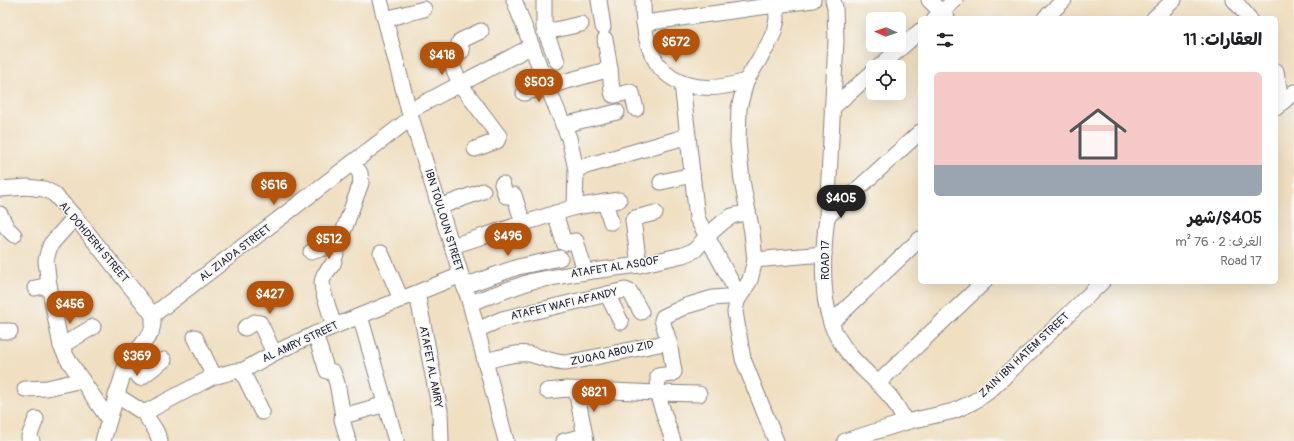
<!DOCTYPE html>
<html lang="ar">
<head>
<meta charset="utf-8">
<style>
	body { margin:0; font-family:Pangolin,"Playpen Sans Arabic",sans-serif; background:#f6f6f6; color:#202124; direction:rtl; height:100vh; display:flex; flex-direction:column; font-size:15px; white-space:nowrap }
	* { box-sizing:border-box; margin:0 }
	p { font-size:13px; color:#757577 }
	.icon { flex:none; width:22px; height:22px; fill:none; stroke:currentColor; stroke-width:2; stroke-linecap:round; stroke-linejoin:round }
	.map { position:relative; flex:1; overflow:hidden; direction:ltr }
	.side { position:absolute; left:918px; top:16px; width:360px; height:268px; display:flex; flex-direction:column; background:#fff; border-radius:6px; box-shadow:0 4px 16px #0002; direction:rtl }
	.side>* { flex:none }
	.needle { width:26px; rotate:272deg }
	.fabs { position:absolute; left:866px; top:12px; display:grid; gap:8px }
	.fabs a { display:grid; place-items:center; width:40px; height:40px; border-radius:6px; background:#fff; box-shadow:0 4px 16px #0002; font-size:20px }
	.price { position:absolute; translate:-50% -34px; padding:0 9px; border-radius:14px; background:#b45309; color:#fff; font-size:13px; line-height:26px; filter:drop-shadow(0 1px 2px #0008) }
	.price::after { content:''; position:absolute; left:50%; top:24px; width:12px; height:9px; margin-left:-6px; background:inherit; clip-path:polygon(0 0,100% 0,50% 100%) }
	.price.current { background:#222; color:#fff }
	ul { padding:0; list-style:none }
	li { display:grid; align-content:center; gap:8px; height:212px; padding:0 16px }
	li span { display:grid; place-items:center; height:124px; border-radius:6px; color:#555 }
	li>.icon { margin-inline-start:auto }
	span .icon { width:72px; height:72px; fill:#fffc; stroke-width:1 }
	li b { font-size:17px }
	h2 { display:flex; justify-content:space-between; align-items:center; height:48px; padding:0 16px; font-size:17px }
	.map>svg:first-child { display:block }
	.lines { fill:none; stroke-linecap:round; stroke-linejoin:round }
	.minor-casing { stroke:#89807e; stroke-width:17 }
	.minor { stroke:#fff; stroke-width:15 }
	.labels { text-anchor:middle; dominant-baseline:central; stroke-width:3; stroke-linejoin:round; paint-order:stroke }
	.street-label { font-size:11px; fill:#22223b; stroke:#f6f6f2 }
</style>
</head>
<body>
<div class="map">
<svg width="1294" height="441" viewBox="0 0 1294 441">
	<rect width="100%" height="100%" fill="#f6f6f2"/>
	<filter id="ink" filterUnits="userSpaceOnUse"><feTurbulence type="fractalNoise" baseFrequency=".025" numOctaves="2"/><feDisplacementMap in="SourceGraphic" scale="8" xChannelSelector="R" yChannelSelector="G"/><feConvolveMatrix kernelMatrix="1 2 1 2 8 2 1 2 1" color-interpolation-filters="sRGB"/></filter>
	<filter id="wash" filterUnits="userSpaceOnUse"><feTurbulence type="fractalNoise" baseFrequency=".012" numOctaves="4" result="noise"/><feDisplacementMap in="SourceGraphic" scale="16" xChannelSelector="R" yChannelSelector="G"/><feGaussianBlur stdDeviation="0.9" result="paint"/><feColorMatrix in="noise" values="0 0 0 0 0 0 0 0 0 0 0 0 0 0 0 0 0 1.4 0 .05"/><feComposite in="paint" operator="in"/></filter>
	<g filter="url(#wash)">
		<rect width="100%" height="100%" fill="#f0dfc1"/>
	</g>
	<g filter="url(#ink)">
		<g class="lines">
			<g class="minor-casing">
				<g id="minor">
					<polyline points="380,0 409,111 470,303 506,441"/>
					<polyline points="514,0 547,86 569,138 576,169 575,207"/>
					<polyline points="544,0 544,28 557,61"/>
					<polyline points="599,0 603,27"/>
					<path d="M643 0C643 16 644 34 650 49 665 91 709 93 746 81"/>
					<path d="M833 0 835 8 836 41 827 217C823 250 820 291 831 323 835 335 842 345 849 354 862 370 879 382 892 399 897 406 901 414 906 422"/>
					<polyline points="929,0 947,18"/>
					<polyline points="1234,0 1249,18"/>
					<polyline points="935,18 955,0"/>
					<polyline points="1045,18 1064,0"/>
					<polyline points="1154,18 1174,0"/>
					<polyline points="385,19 424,9"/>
					<polyline points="644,23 813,0"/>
					<polyline points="546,32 581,24"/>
					<polyline points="605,39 610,69 612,92 613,95 616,95 630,92 632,93 636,109"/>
					<polyline points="879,67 920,31"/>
					<polyline points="1276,71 1279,88 1279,104"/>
					<polyline points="524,93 610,69"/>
					<polyline points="832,108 873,72"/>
					<polyline points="1276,108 1294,92"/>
					<polyline points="409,111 532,46"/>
					<polyline points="563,125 617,112"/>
					<polyline points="475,149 497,141 499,136 460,84 449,58 462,51 459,43 460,41 481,31"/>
					<polyline points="576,169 688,136"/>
					<polyline points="661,182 692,175"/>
					<polyline points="502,184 506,196 514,195 523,223"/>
					<polyline points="0,189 27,187 44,189 54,194 75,217 153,315"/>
					<polyline points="605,202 611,222"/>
					<polyline points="439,207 483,191"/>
					<polyline points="555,213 564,243 576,241 585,272"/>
					<polyline points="0,214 7,228 14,235"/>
					<polyline points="75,217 51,244 48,252 46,261 49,285 61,346 67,358 109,420"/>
					<polyline points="827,217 920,132"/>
					<polyline points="452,246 575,207 619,200"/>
					<polyline points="311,252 339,243"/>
					<polyline points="381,253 401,299"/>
					<polyline points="755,260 824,254"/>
					<polyline points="639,265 633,220 635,218 655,213"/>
					<polyline points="464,286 518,267 560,258"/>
					<polyline points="35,288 49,285"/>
					<polyline points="417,293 440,411 441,441"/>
					<polyline points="607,294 621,322"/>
					<polyline points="470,303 532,281 585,272 639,265 683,255 695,250 707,236 723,222 732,216 748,212"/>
					<polyline points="153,315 411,118"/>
					<polyline points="360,316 396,441"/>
					<polyline points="831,323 920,239"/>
					<polyline points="334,326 323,291 322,282 324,275 333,264 339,243 361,183 360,173 352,163"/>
					<polyline points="245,328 255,322 260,323 274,353"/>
					<polyline points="477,330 502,319 625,290 630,292 641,312"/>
					<polyline points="0,331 10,331"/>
					<polyline points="315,334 327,371 333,372 337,383 343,416"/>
					<polyline points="195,337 214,376"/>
					<polyline points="61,346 93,327"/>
					<polyline points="128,361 140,378 164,360"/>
					<path d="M485 361C499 358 515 352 529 354 542 357 553 363 566 363L669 342"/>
					<polyline points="242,371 262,412"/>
					<polyline points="658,382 658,376 672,374 674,372 669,342 662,320 663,317 686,306 713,298 739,296 697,218 682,83"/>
					<polyline points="878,383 984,282"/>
					<polyline points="25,389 47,388 82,380"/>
					<polyline points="576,390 586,441"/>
					<polyline points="547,391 567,389 657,393 699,394"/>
					<polyline points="657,393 673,441"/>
					<polyline points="116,395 144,413 156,431 160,441"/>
					<path d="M144 413 214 376C224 376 232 369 242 371L274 353 315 334 461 275"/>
					<polyline points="32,441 29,439 29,437 36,419"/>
					<polyline points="103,441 109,420 126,365 151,333 153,324 153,315"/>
					<polyline points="348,441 342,419 343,416 386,404"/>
					<polyline points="564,441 585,436"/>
					<polyline points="776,441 743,359 735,312 737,301 750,280 755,260 752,232 742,181 740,162 738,142 739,108 746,81 768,45 774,32 777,19 776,0"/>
					<polyline points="845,441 906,422 954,411 973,402 988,392 1002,379 1102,282"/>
				</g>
			</g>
			<use href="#minor" class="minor"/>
		</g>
	</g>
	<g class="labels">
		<g class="street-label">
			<text transform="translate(444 220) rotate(73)">IBN TOULOUN STREET</text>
			<text transform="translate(94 242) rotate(50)">AL DOHDERH STREET</text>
			<text transform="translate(235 253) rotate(-37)">AL ZIADA STREET</text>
			<text transform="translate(825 260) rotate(-90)">ROAD 17</text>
			<text transform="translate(615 267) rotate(-9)">ATAFET AL ASQOF</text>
			<text transform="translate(564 304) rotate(-13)">ATAFET WAFI AFANDY</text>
			<text transform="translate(300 342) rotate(-25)">AL AMRY STREET</text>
			<text transform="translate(612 353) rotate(-12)">ZUQAQ ABOU ZID</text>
			<text transform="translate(1024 355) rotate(-43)">ZAIN IBN HATEM STREET</text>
			<text transform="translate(431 367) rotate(79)">ATAFET AL AMRY</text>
		</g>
	</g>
</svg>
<div class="fabs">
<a><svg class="needle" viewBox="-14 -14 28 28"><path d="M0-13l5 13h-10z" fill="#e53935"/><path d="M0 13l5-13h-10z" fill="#757577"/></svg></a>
<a><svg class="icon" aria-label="locate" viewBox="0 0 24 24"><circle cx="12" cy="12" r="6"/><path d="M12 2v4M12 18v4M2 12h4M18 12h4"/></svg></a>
</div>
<b class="price" style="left:676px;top:63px">$672</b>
<b class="price" style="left:442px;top:76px">$418</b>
<b class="price" style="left:539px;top:103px">$503</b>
<b class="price" style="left:274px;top:206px">$616</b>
<b class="price current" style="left:841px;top:219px">$405</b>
<b class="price" style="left:508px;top:257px">$496</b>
<b class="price" style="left:329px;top:260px">$512</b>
<b class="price" style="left:270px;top:315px">$427</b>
<b class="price" style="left:70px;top:325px">$456</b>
<b class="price" style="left:137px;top:377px">$369</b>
<b class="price" style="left:594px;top:413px">$821</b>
<section class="side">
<h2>العقارات: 11<svg class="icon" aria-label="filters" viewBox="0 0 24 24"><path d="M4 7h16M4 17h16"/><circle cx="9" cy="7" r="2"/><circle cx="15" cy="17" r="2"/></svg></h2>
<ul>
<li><span style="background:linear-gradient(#f6c9c9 75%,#9aa5b1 0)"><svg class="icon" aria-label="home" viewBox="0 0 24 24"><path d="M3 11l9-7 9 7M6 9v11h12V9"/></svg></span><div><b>$405/شهر</b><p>الغرف: 2 · 76 m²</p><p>Road 17</p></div></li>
</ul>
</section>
</div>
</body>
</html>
